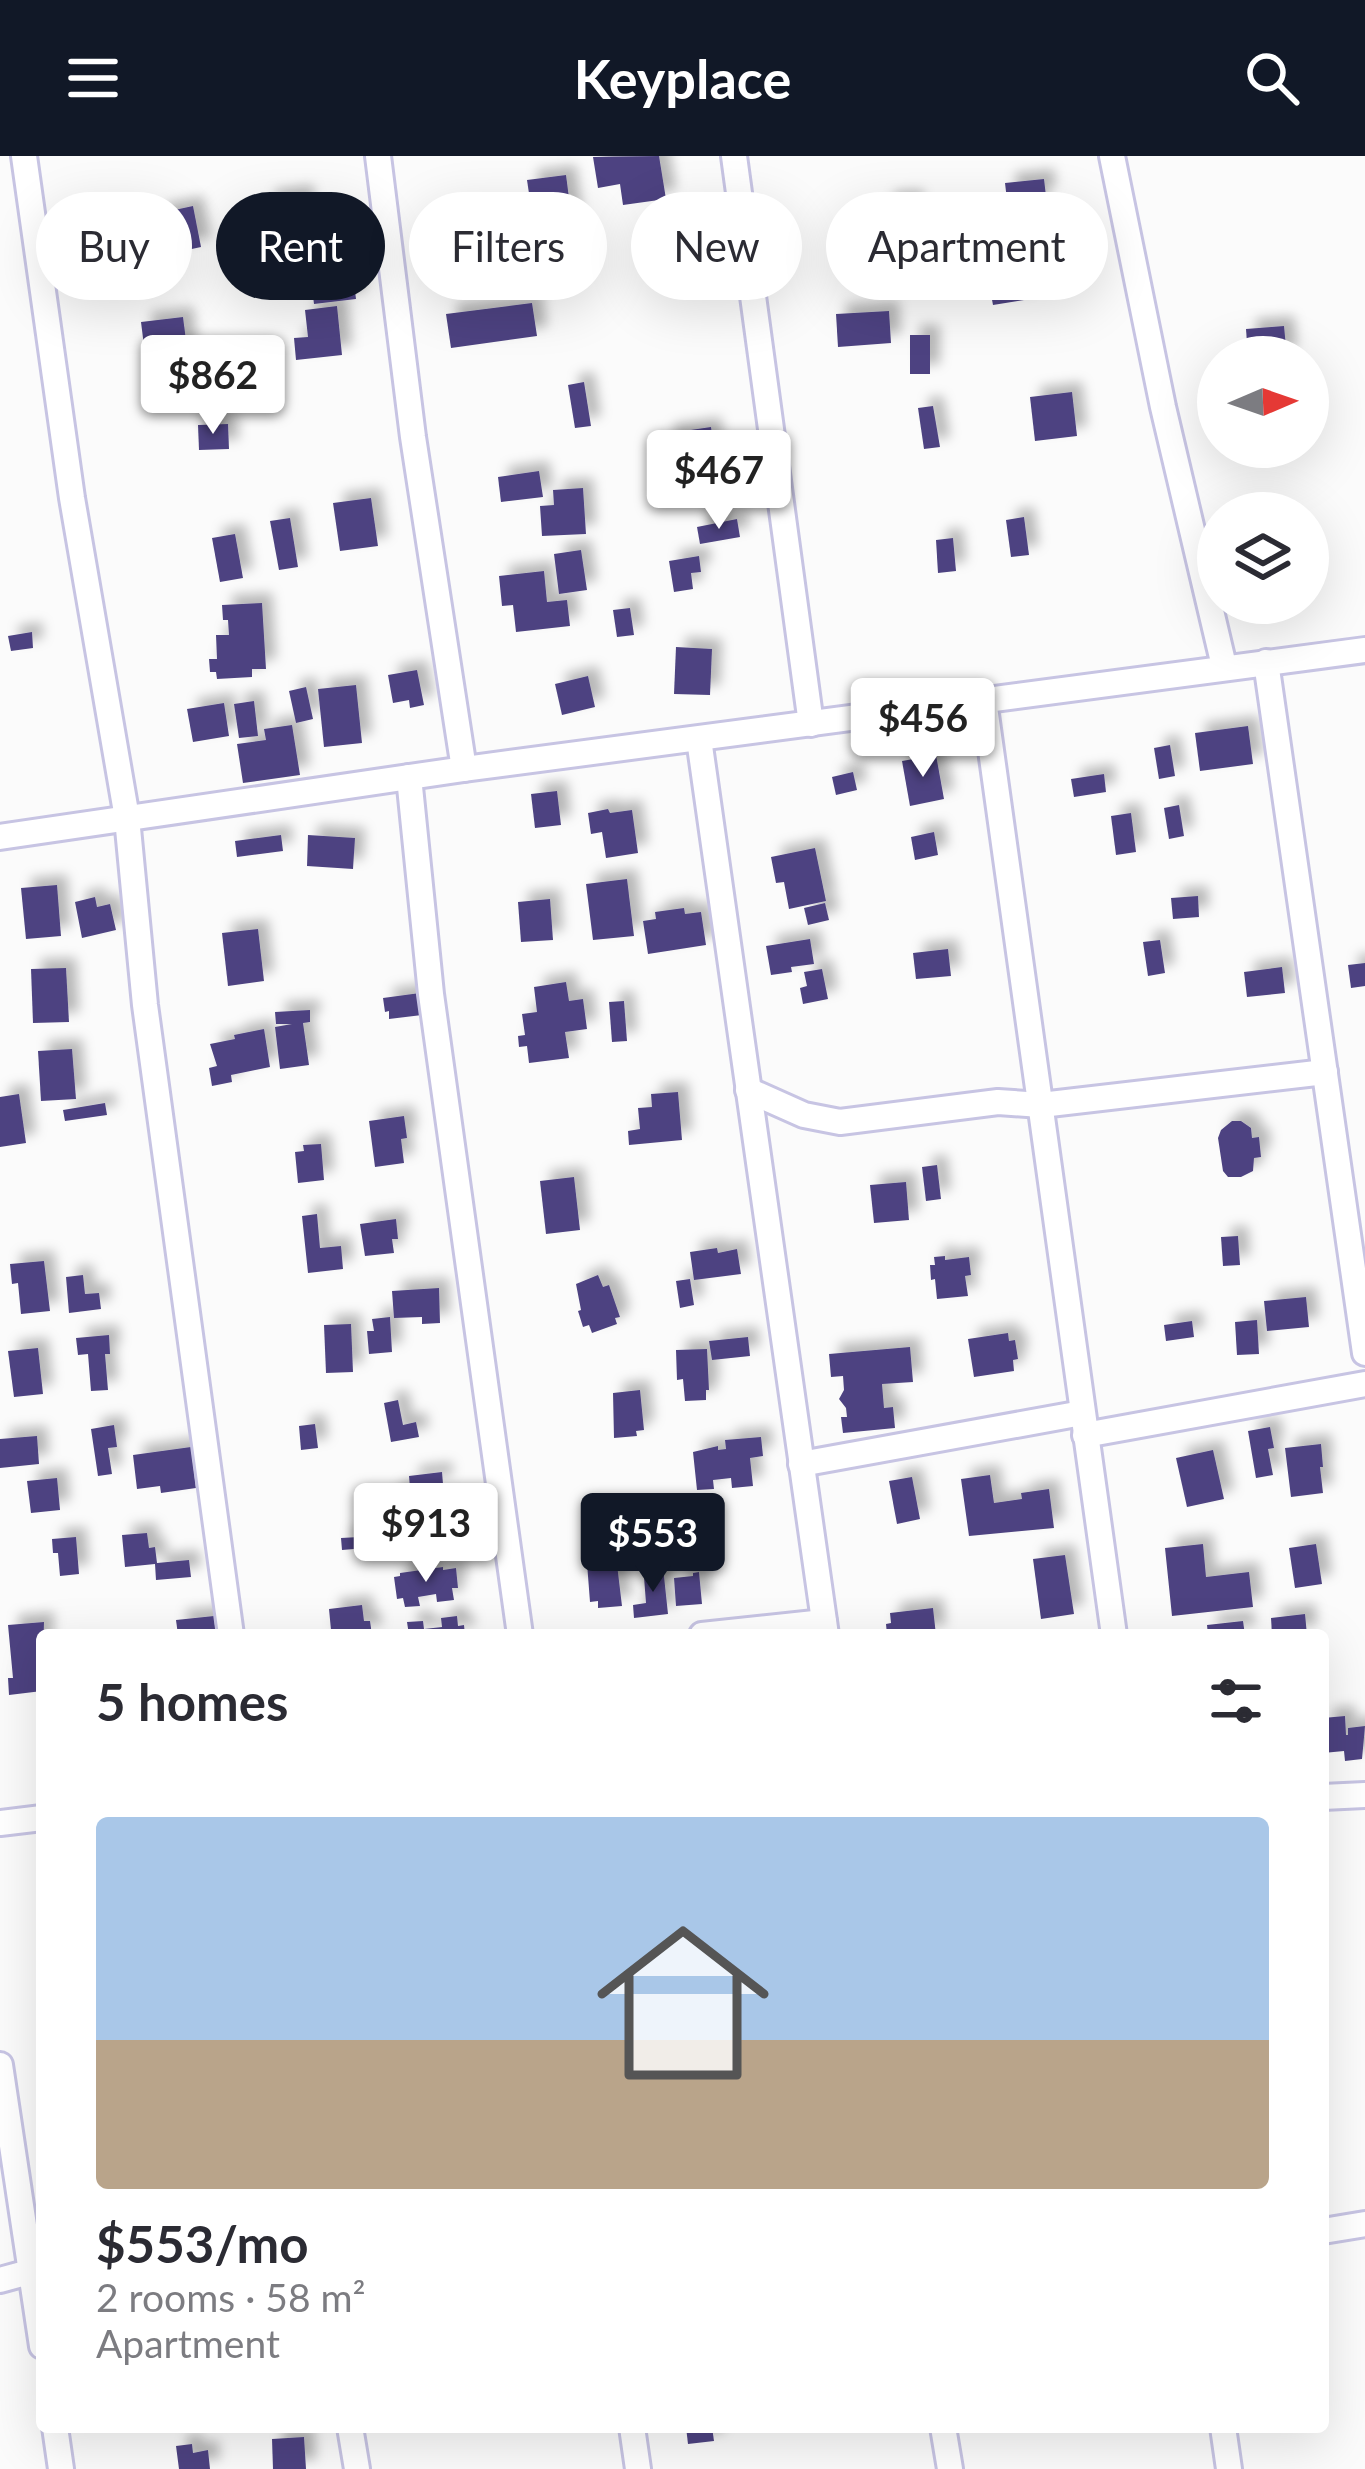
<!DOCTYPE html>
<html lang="en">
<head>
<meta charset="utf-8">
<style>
	body { margin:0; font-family:Lato,sans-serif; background:#f2f2f3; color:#2b2b33; height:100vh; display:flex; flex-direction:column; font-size:45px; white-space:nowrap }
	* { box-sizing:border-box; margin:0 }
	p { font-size:39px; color:#7c7c81 }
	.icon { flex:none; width:66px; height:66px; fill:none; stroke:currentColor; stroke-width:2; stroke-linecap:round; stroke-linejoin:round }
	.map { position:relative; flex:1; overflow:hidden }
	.details { position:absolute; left:36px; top:1473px; width:1293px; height:804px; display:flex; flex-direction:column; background:#fff; border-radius:12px; box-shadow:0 12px 48px #0002 }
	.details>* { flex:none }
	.top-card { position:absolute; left:36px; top:36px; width:1293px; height:108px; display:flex; gap:24px }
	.needle { width:78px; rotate:88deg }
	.tools { position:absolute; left:1197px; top:180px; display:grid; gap:24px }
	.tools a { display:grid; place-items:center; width:132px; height:132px; border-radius:50%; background:#fff; box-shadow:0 12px 48px #0002; font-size:60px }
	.price { position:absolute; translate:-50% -102px; padding:0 27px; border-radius:12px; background:#fff; color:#222; font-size:39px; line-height:78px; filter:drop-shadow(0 3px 6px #0008) }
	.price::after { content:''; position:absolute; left:50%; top:72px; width:36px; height:27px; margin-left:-18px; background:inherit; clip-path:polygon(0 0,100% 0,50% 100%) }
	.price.selected { background:#111827; color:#fff }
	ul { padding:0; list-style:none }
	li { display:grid; align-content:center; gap:24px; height:636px; padding:0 60px }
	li+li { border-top:3px solid #e1e1e2 }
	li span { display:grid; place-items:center; height:372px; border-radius:12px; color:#555 }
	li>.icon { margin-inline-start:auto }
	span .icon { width:216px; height:216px; fill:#fffc; stroke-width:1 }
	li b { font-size:51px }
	h2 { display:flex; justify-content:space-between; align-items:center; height:144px; padding:0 60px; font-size:51px }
	.chip { padding:0 42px; border-radius:54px; background:#fff; box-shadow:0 12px 48px #0002; font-size:42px; line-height:108px }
	.chip.selected { background:#111827; color:#fff }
	header { display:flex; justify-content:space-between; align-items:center; height:156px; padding:0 60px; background:#111827; color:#fff; font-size:54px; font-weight:700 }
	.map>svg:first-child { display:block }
	.building { fill:#4d4381; filter:url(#shadow) }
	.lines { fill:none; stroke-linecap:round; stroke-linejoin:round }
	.minor-casing { stroke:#c7c4e3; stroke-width:30 }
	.minor { stroke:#fff; stroke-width:24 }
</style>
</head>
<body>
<header><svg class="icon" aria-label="menu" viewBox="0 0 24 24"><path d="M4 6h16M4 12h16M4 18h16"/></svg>Keyplace<svg class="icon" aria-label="search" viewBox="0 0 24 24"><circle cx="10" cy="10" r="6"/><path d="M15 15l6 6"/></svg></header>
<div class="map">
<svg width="1365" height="2313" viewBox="0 0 1365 2313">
	<defs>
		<filter id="shadow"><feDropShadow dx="10" dy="-10" stdDeviation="6" flood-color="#0004"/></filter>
	</defs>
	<rect width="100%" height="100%" fill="#fbfbfb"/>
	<g class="building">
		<polygon points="659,0 666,43 623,49 620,28 598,32 593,1"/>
		<polygon points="566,19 572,65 534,71 527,24"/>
		<polygon points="1044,23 1046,40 1037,41 1039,54 1017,56 1016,44 1007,44 1005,27"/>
		<polygon points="303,39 309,83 271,88 265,44"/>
		<polygon points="913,44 917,117 888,119 884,46"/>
		<polygon points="193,50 201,91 164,99 156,58"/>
		<polygon points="683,72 694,121 664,127 659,104 654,105 649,80"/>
		<polygon points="573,81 579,117 549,123 543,86"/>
		<polygon points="538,87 541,117 484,123 481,92"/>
		<polygon points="354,127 356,143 314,148 312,132"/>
		<polygon points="1021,128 1024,144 993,149 990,133"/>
		<polygon points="532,147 537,180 451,192 446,158"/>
		<polygon points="337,150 342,199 296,204 294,182 308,181 305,154"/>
		<polygon points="889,155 891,187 838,191 836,158"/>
		<polygon points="183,161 188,200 146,206 141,166"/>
		<polygon points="1284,170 1287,201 1248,201 1246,173"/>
		<rect x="910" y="179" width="20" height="39"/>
		<polygon points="584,226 591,270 575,272 568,229"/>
		<polygon points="1072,236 1077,280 1035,285 1030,241"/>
		<polygon points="933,250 940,291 924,293 918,252"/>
		<polygon points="228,268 229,293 199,294 198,269"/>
		<polygon points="711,271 714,293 699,295 700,302 683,305 682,299 666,301 663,278"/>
		<polygon points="539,315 543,341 501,346 498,321"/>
		<polygon points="583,332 586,378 542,380 540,350 554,349 553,334"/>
		<polygon points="371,342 378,390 340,395 333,347"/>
		<polygon points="1024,361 1029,399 1011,401 1006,364"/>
		<polygon points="290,362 298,411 279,414 270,365"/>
		<polygon points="737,363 740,381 700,388 697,371"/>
		<polygon points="235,378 243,422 220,426 212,382"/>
		<polygon points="953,382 956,415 938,417 936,384"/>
		<polygon points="581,394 587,434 559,438 554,398"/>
		<polygon points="699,400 701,416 691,417 693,433 674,436 669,405"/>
		<polygon points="544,415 547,446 567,444 570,470 516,476 513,449 502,450 499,420"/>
		<polygon points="262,447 266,513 252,513 252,521 217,523 216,516 210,516 209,503 217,503 216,479 229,479 228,464 223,464 222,449"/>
		<polygon points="630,452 634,479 617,481 613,454"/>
		<polygon points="32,476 33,492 11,495 8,480"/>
		<polygon points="676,491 712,493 710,539 674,538"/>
		<polygon points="417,514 424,549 410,552 409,544 393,547 388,519"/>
		<polygon points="588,520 595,551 562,559 555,528"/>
		<polygon points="356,529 362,587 324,591 318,533"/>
		<polygon points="306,531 313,563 296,567 289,535"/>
		<polygon points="254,545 258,580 239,582 234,548"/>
		<polygon points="224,547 229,580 193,586 187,553"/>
		<polygon points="292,569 300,619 243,627 237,588 266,584 264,573"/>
		<polygon points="1248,570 1253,608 1200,615 1195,577"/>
		<polygon points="1170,589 1175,620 1159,623 1154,592"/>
		<polygon points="936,599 944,643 910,650 902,605"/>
		<polygon points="853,616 857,634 836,639 832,621"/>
		<polygon points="1104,618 1106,636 1074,641 1071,623"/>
		<polygon points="557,635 561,669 535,672 531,638"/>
		<polygon points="1179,649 1184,680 1169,683 1164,652"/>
		<polygon points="608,653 610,657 632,654 638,697 606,702 602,676 591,678 588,657"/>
		<polygon points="1131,657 1136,696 1116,699 1111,660"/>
		<polygon points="934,676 938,699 915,704 911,681"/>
		<polygon points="281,679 283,695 237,701 235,685"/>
		<polygon points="308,679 355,682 353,713 307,710"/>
		<polygon points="815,692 826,745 789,753 784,726 776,727 771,701"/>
		<polygon points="627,723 634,780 593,784 586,728"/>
		<polygon points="57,729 61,780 26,783 21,732"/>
		<polygon points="1198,740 1199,761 1173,763 1171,742"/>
		<polygon points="95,741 97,751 110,748 116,774 82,782 75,746"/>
		<polygon points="550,743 553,784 521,786 518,746"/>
		<polygon points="825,747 829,764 808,769 804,752"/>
		<polygon points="684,752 685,758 701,756 706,789 648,798 643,765 656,763 655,756"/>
		<polygon points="258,773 264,825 228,830 222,777"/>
		<polygon points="810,783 814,808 791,811 792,816 771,819 766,790"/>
		<polygon points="1160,784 1165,817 1148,820 1143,786"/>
		<polygon points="948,793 951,820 916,823 913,797"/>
		<polygon points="1365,807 1365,830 1351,832 1348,809"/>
		<polygon points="1282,811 1285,837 1247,841 1244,816"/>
		<polygon points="66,812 69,866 33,867 31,813"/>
		<polygon points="822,813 828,843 803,848 800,832 807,830 804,816"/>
		<polygon points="566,826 569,845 583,843 587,873 565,876 569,902 529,907 527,890 519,891 518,880 525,879 522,858 537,856 534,831"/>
		<polygon points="420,837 422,859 389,863 389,855 385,856 383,842"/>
		<polygon points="624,845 627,885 612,886 609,846"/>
		<polygon points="310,854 310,866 303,867 309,909 280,913 275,871 292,868 276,868 275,856"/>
		<polygon points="264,873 270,911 231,919 232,926 212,930 209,912 217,910 210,888 235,883 234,879"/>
		<polygon points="72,893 76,943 41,945 38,895"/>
		<polygon points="678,936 682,984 629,989 628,975 640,973 638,952 652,951 651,938"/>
		<polygon points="19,938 26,987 0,991 0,941"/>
		<polygon points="105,947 107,959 65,965 63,954"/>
		<polygon points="404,960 407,982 401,983 404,1007 375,1011 369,965"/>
		<polygon points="1232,965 1241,965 1251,972 1252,982 1259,981 1261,1001 1254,1002 1253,1015 1241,1021 1228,1021 1223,1015 1218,982 1221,974"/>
		<polygon points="321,988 324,1024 298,1027 295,996 304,995 303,989"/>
		<polygon points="937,1009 941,1043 926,1045 922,1011"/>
		<polygon points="574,1021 580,1074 546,1078 540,1025"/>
		<polygon points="906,1026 909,1064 874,1067 870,1029"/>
		<polygon points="317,1058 320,1092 341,1090 343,1113 308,1117 302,1060"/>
		<polygon points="396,1063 398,1083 392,1083 394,1097 365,1100 360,1068"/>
		<polygon points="1238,1080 1240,1109 1223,1110 1221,1081"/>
		<polygon points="717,1092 718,1097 737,1093 741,1118 694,1124 690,1096"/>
		<polygon points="945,1100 945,1104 969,1101 971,1119 965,1120 968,1140 937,1143 935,1123 931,1124 930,1109 935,1109 934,1101"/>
		<polygon points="44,1105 50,1155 21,1158 18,1127 12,1128 10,1108"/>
		<polygon points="83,1119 85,1138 99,1137 101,1153 69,1157 66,1121"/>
		<polygon points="598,1119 603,1131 609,1129 620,1161 615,1162 617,1168 592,1177 589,1169 583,1171 578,1155 581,1154 576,1128"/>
		<polygon points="690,1123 694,1149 680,1152 676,1125"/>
		<polygon points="439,1132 440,1167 422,1168 422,1161 394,1162 392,1135"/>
		<polygon points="1306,1141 1309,1171 1267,1175 1264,1145"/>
		<polygon points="390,1161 392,1196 369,1198 367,1175 374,1175 372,1163"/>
		<polygon points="1257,1164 1259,1198 1237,1199 1235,1166"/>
		<polygon points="1192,1165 1194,1181 1166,1185 1164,1169"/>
		<polygon points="351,1168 353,1216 326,1217 324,1169"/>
		<polygon points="1008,1177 1009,1185 1015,1184 1018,1203 1013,1204 1014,1215 974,1221 968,1183"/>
		<polygon points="109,1179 110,1198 105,1198 108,1234 91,1235 88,1198 78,1199 76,1182"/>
		<polygon points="748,1181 750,1200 712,1204 709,1185"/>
		<polygon points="910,1191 913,1226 882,1228 884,1252 893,1251 895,1272 843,1277 841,1261 847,1261 846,1252 839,1243 844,1234 843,1220 831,1221 829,1198"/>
		<polygon points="38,1192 43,1238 14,1241 8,1195"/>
		<polygon points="707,1193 709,1234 706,1234 706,1244 685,1245 683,1223 677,1224 676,1194"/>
		<polygon points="640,1234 644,1274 636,1275 637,1280 614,1282 613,1237"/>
		<polygon points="398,1244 403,1269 416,1266 419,1281 391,1286 384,1247"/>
		<polygon points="315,1268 318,1292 301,1294 299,1270"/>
		<polygon points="114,1269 117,1291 108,1292 112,1318 98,1320 91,1273"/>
		<polygon points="1270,1271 1274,1292 1268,1293 1273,1319 1256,1322 1248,1275"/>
		<polygon points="37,1280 39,1308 0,1312 0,1283"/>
		<polygon points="761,1281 763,1300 750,1302 753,1330 732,1332 731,1322 713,1324 714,1333 697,1334 693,1296 718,1290 718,1294 726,1293 725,1284"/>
		<polygon points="1321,1288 1323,1311 1320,1311 1323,1337 1291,1341 1285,1292"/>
		<polygon points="191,1291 196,1332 161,1337 160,1330 137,1333 133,1299"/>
		<polygon points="1213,1294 1224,1343 1187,1351 1176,1302"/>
		<polygon points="442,1316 443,1328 410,1332 409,1320"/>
		<polygon points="990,1319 994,1347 1022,1343 1021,1337 1049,1333 1054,1372 969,1380 961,1323"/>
		<polygon points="912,1321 920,1363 897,1368 889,1325"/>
		<polygon points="57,1322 60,1354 31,1357 27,1325"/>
		<polygon points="409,1334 415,1373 395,1376 390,1337"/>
		<polygon points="147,1377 149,1392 155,1391 157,1407 189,1404 191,1421 156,1424 155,1408 125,1411 122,1379"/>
		<polygon points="377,1380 378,1395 367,1396 366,1392 342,1394 341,1382"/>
		<polygon points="76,1381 79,1418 60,1420 58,1397 53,1397 52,1383"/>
		<polygon points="1203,1388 1206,1421 1249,1416 1253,1451 1172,1460 1165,1392"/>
		<polygon points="1316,1388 1322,1428 1295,1432 1289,1392"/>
		<polygon points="601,1393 602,1402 616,1400 622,1450 598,1452 598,1445 590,1446 586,1394"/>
		<polygon points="1065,1399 1074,1458 1041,1463 1033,1403"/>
		<polygon points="443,1411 443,1414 456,1412 458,1432 452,1432 454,1444 437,1446 436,1438 418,1441 420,1450 405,1451 403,1442 397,1443 394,1421 400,1420 400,1417"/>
		<polygon points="663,1411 668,1458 634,1462 633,1449 646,1447 644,1421 647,1421 646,1413"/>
		<polygon points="699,1416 702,1448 676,1450 674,1422 693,1420 693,1417"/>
		<polygon points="362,1449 364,1465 370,1465 372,1479 323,1479 322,1475 331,1474 329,1453"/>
		<polygon points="933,1452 936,1479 887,1479 886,1468 891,1467 890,1457"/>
		<polygon points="1305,1458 1307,1479 1272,1479 1271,1462"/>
		<polygon points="214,1460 216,1479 178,1479 176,1464"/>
		<polygon points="457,1460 458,1470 464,1469 465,1479 409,1479 407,1466 423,1465 424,1473 442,1471 441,1462"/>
		<polygon points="1243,1465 1245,1479 1208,1479 1207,1469"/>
		<polygon points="44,1466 42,1535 9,1539 8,1522 13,1522 8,1469"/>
		<polygon points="1345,1560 1346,1579 1348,1579 1348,1572 1365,1570 1362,1603 1345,1605 1344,1595 1323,1597 1323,1562"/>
		<polygon points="686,2271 712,2271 714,2285 688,2288"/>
		<polygon points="304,2281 306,2313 273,2313 272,2283"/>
		<polygon points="192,2288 193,2297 208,2294 210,2313 179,2313 176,2290"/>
	</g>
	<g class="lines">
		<g class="minor-casing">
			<g id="minor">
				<polyline points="24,0 72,342 127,662 145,849 231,1479"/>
				<polyline points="378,0 413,281 464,613"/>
				<polyline points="734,0 811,568"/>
				<polyline points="1112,0 1163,251 1224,510"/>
				<polyline points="1266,506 1365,1197"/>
				<polyline points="984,544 1114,1479"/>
				<polyline points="699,583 826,1479"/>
				<polyline points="409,621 431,838 520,1479"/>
				<polyline points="0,681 464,613 1365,494"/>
				<polyline points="748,934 804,959 840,966 998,946 1041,949 1325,916"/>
				<polyline points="1085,1279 1365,1228"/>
				<polyline points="801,1308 1082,1257"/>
				<polyline points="702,1479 824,1466"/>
				<polyline points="1323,1641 1365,1639"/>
				<polyline points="0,1667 42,1662"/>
				<polyline points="0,1909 42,2190"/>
				<polyline points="1323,2075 1365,2068"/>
				<polyline points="0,2124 29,2116"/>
				<polyline points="55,2271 61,2313"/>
				<polyline points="350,2271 357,2313"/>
				<polyline points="632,2271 638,2313"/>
				<polyline points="943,2271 950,2313"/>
				<polyline points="1223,2271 1229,2313"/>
			</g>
		</g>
		<use href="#minor" class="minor"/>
	</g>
</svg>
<div class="tools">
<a><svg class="needle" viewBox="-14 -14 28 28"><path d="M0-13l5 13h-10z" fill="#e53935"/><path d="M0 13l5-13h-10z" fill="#7c7c81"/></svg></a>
<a><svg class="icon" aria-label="layers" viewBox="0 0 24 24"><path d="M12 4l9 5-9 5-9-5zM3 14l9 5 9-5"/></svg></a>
</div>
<b class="price" style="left:213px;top:281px">$862</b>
<b class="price" style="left:719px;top:376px">$467</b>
<b class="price" style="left:923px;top:624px">$456</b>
<b class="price" style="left:426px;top:1429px">$913</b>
<b class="price selected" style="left:653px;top:1439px">$553</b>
<div class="top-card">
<a class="chip">Buy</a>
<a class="chip selected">Rent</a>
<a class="chip">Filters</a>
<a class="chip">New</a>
<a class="chip">Apartment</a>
</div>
<section class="details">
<h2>5 homes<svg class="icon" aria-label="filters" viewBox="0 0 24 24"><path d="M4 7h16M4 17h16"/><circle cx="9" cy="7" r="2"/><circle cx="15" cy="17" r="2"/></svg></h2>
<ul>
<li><span style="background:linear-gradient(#a9c7e8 60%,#b9a48a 0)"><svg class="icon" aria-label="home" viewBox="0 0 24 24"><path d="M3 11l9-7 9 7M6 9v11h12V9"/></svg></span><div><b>$553/mo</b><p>2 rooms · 58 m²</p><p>Apartment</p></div></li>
</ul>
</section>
</div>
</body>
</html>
